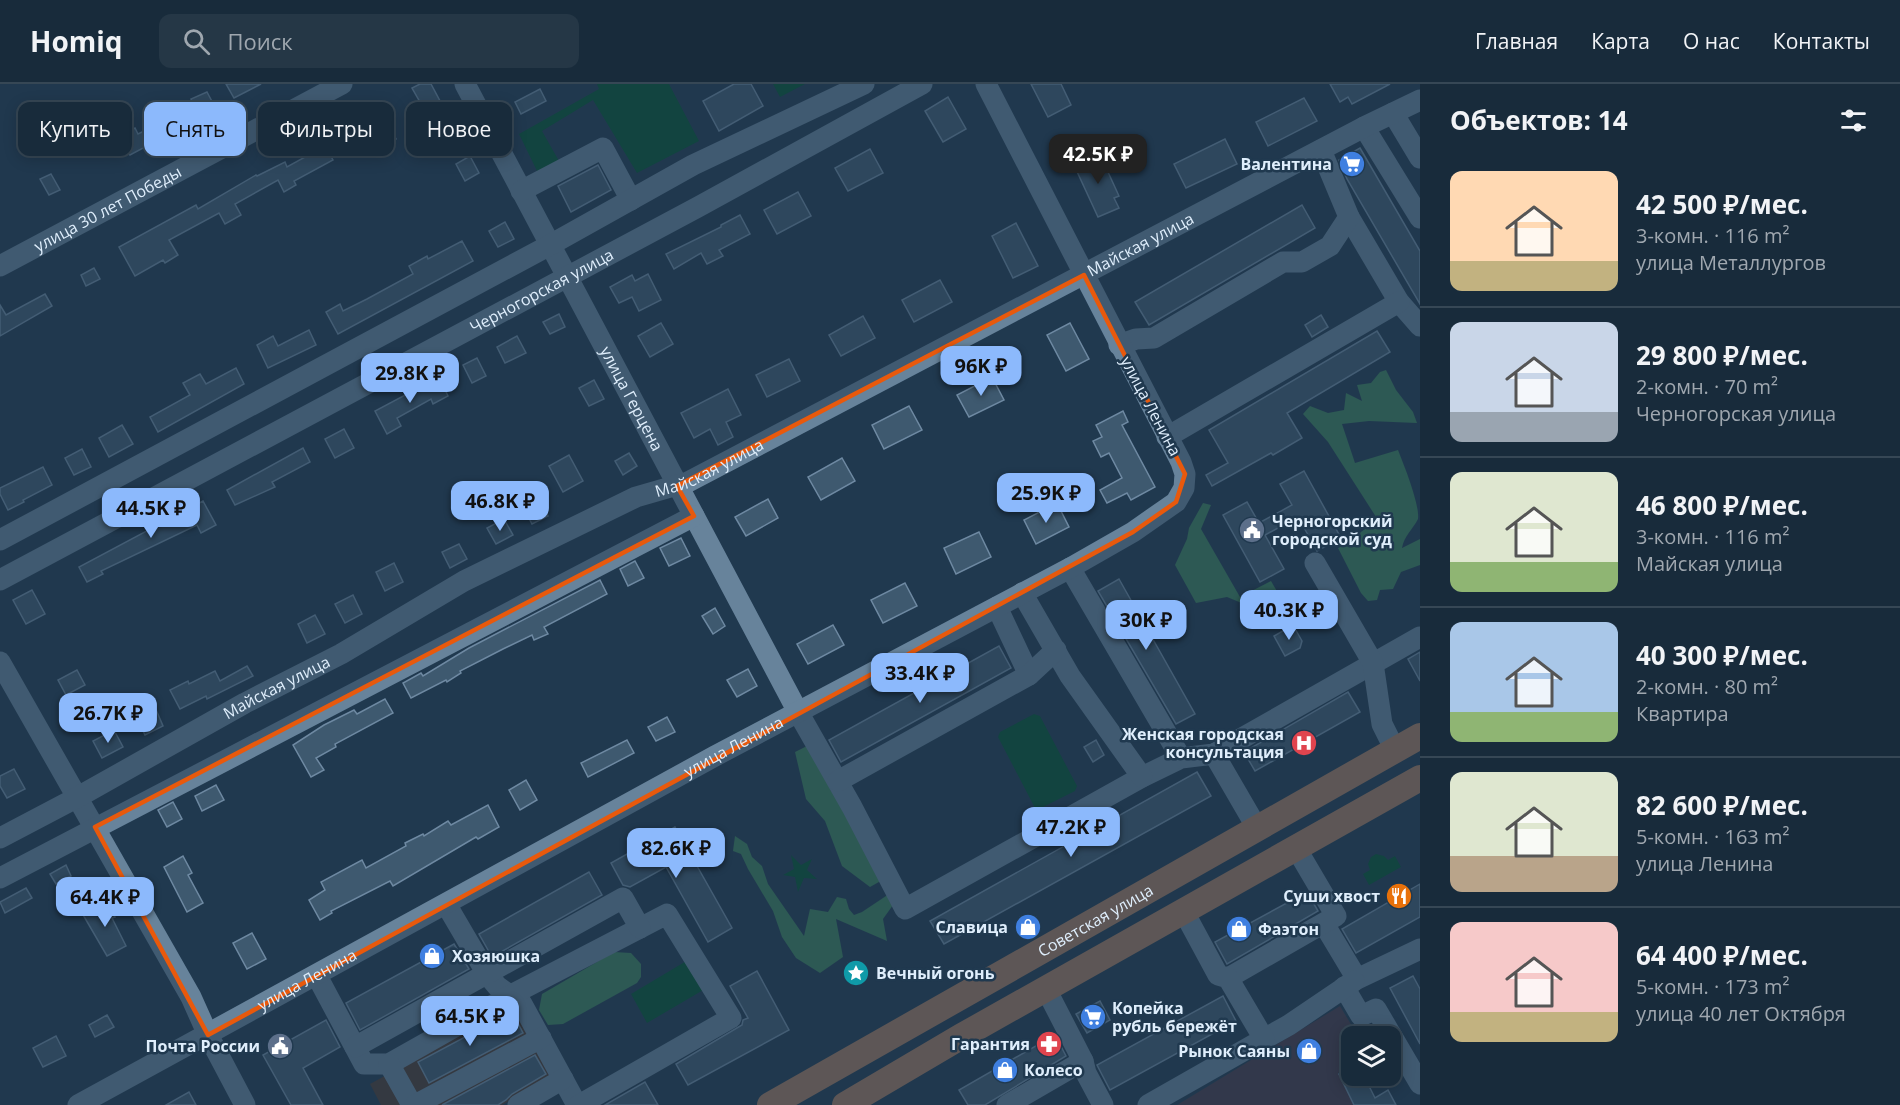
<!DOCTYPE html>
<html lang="ru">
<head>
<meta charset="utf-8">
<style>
	body { margin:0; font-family:"Open Sans",sans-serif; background:#253746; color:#f1f3f6; height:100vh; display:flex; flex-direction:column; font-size:22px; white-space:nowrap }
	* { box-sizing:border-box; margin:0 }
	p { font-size:20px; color:#9fa7af }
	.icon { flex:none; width:33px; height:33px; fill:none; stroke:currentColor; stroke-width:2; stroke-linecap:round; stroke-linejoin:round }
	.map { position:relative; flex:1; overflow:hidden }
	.drawer { display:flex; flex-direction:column; background:#182b3b; width:480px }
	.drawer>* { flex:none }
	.top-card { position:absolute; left:18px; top:18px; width:570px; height:54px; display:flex; gap:12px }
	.fabs { position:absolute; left:1341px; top:942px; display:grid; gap:12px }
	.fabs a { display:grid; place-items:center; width:60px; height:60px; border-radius:12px; background:#182b3b; box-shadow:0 3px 15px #0003,0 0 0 2px #364755; font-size:30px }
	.price { position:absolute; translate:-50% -51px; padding:0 14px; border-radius:12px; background:#8cb9fc; color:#111; font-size:20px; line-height:39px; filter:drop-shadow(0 2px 3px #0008) }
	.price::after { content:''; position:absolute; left:50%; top:36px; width:18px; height:14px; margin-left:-9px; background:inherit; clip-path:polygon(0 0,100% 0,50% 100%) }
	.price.current { background:#222; color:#fff }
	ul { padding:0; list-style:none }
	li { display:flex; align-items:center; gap:18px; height:150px; padding:0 30px }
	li+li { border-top:2px solid #364755 }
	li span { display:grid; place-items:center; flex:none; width:168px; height:120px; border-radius:12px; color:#555 }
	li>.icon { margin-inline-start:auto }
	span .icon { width:72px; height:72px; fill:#fffc; stroke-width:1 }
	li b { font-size:26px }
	h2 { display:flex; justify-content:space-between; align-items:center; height:72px; padding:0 30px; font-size:26px }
	.tag { padding:0 21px; border-radius:12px; background:#182b3b; box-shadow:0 3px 15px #0003,0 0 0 2px #364755; font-size:21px; line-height:54px }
	.tag.current { background:#8cb9fc; color:#111 }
	header { display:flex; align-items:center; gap:36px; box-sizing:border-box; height:84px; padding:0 30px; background:#182b3b; border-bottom:2px solid #364755 }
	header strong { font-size:28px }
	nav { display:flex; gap:33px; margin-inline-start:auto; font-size:21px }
	.search { width:420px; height:54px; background:#253746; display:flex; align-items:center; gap:15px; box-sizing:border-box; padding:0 21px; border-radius:12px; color:#9fa7af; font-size:22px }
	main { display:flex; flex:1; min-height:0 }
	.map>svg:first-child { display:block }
	.commercial { fill:#473947 }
	.industrial { fill:#4c3a31 }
	.green { fill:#005230 }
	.forest { fill:#3c805b }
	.building { fill:#3e596f; stroke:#6e89a2; stroke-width:1.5 }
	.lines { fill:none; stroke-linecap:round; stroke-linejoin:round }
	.minor { stroke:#67839b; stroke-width:21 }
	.major { stroke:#a77b5f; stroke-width:26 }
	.marked { fill:none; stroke:#e8590c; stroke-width:4.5; stroke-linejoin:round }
	.labels { text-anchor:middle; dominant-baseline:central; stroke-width:5; stroke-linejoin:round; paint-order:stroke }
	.poi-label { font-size:16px; font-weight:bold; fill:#dfeefc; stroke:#20394f; text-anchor:end }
	.street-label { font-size:16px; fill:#dfeefc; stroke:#20394f }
</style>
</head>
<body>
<header>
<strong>Homiq</strong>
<div class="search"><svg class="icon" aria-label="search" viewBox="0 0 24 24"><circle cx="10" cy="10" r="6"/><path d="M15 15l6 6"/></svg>Поиск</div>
<nav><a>Главная</a><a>Карта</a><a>О нас</a><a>Контакты</a></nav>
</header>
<main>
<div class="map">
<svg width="1420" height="1021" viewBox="0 0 1420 1021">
	<rect width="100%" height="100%" fill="#20394f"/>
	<polygon class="commercial" points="1340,922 1358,952 1352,952 1351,981 1338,989 1357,1021 1177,1021"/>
	<polygon class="industrial" points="518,919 556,991 502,1021 381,1021 370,1000"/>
	<g class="green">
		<polygon points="597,0 669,0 699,57 637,89 593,16 542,47 559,77 538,89 519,50 599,5"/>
		<polygon points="773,0 805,0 780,13"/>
		<polygon points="1034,630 1040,632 1077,702 1075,707 1039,725 1035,724 998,653 1000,648"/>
		<polygon points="1376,770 1384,772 1388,776 1395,772 1401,783 1369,801 1363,790 1370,786 1368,780 1371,773"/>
		<polygon points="791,771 801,781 812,775 807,786 817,795 804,794 798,808 795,793 783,791 794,785"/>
		<polygon points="688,876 705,905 647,939 631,910"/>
	</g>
	<g class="forest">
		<path d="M1386 286 1396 306 1413 328 1417 339 1369 337 1342 340 1355 379 1398 366C1404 381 1420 421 1418 435 1413 445 1404 452 1402 464L1420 455V481L1401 488 1393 505 1380 506 1377 516 1368 517 1361 509 1338 464 1378 436 1328 358 1303 330 1310 322 1328 329 1344 326 1346 309 1362 317 1357 301 1371 299 1380 288Z"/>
		<polygon points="1203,419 1211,421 1201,445 1240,513 1271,497 1293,535 1279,541 1273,532 1227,513 1196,519 1175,481 1187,455 1189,444"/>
		<polygon points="807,662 826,694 831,707 842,720 886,794 870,803 842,782 825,737 806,715 795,668"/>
		<polygon points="735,752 747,760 752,773 762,782 768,800 804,852 810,825 828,828 837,813 846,815 849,825 854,831 862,828 889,810 893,821 883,835 887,857 836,835 843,873 820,889 796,874 782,853 773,827 748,785 741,770 733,767"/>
		<polygon points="614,868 631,869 641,880 641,893 637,899 563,940 548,941 539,926 542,910"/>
	</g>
	<g class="building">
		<polygon points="226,0 261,0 234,14"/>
		<polygon points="420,0 431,0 440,17 424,25 412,4"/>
		<polygon points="734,0 751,0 763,22 719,47 703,17"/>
		<polygon points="1031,0 1061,0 1071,21 1048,33"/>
		<polygon points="1330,0 1390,0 1352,20 1348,13 1340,18"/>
		<polygon points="540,5 546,17 521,30 515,18"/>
		<polygon points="207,8 216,25 200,33 191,15"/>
		<polygon points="948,13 966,45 943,58 925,27"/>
		<polygon points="1304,14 1317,37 1268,62 1256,38"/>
		<polygon points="171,34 177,46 130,71 120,52 135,44 138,50"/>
		<polygon points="357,34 363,45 349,52 344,41"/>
		<polygon points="388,39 396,55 382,62 374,45"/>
		<polygon points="1225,55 1237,80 1186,104 1174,80"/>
		<polygon points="325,62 333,76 294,97 296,101 284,108 278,96 235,120 241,131 225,140 219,129 169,156 178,171 165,179 163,176 135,192 119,163 196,121 198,125 256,91 257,92 285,78 287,83"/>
		<polygon points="1360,64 1420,167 1420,220 1347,95 1339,76"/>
		<polygon points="870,65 883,89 848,107 835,84"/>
		<polygon points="470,72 479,89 465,97 456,80"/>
		<polygon points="1092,72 1095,78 1102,75 1119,112 1114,114 1119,124 1098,133 1074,81"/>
		<polygon points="598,81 611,106 571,128 558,102"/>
		<polygon points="51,90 60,106 49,111 40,95"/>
		<polygon points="798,108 811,132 777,150 764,126"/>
		<polygon points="1302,121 1315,144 1149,241 1135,218"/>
		<polygon points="740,131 750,150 719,166 723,172 707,180 701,169 674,185 666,170 721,143 721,141"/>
		<polygon points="505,138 514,155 498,163 489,147"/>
		<polygon points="1016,139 1038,182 1013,194 992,152"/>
		<polygon points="462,157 473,177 338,250 326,228 340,220 343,227 367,215 413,190 409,182 427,172 428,175"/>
		<polygon points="94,184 100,195 86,202 81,191"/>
		<polygon points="648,190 661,216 639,227 632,213 619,219 610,203 632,191 635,197"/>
		<polygon points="940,196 952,218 914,238 902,216"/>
		<polygon points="45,210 52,222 0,252 0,221 6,231"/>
		<polygon points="559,230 565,243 550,250 543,238"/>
		<polygon points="1321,231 1328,243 1312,253 1305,241"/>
		<polygon points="863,232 875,254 841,272 829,251"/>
		<polygon points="661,239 673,260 650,273 638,252"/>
		<polygon points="1070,239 1089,275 1066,287 1047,251"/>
		<polygon points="309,246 316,261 268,284 257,261 273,252 278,262"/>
		<polygon points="1377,247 1390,268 1287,329 1302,354 1273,371 1271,369 1212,402 1206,391 1228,379 1209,346"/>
		<polygon points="517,252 526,269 505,279 497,263"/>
		<polygon points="477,274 486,292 472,299 463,281"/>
		<polygon points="789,275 800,297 767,313 756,291"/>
		<polygon points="236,284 244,300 158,348 150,333 190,311 183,299 200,290 206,300"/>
		<polygon points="439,293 448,312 433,320 431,315 397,334 401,342 387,350 375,327"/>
		<polygon points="992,293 1004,316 969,333 957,311"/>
		<polygon points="594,296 604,315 589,322 579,304"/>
		<polygon points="728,305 741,331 726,338 733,353 718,361 710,345 694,354 681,329"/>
		<polygon points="909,322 922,346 884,365 872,341"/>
		<polygon points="1123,327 1128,338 1122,341 1155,403 1131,416 1127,409 1107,419 1100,406 1122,394 1109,369 1101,373 1093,357 1102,353 1096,341"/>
		<polygon points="122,341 133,360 109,373 99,354"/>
		<polygon points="344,345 354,364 335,374 325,355"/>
		<polygon points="303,364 310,378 272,398 275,403 235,421 227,406"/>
		<polygon points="82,365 91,383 74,391 65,374"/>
		<polygon points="629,369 637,382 623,391 615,377"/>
		<polygon points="569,371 583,397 563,408 549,382"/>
		<polygon points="842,374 855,397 821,416 808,393"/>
		<polygon points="43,383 52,401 23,416 24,418 8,426 0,410 0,404"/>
		<polygon points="1304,387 1341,454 1317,467 1298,433 1265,451 1284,485 1260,498 1223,431 1247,418 1259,439 1292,421 1280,400"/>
		<polygon points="538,413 548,432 532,440 522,421"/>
		<polygon points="768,415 778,434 746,452 735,433"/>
		<polygon points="203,417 216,441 201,449 197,441 101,487 103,490 87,498 79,483"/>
		<polygon points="1057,419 1069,443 1036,460 1024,436"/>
		<polygon points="504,435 513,451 496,460 487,444"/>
		<polygon points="979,448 991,473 956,490 944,464"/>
		<polygon points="681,454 690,472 669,482 660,464"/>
		<polygon points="459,460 467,475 450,484 442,468"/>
		<polygon points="635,477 644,494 628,502 620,485"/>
		<polygon points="394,479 403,498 385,507 376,488"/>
		<polygon points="1119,495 1195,630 1176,640 1098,507"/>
		<polygon points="600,496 607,510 544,543 548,550 534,556 532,551 503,565 460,587 461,589 447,598 446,596 411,614 403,599 421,589 423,592 469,564"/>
		<polygon points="905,499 917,522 883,539 871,516"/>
		<polygon points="32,506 45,530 26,540 13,516"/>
		<polygon points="353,511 362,530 345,539 335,520"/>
		<polygon points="715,524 725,542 713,550 702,532"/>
		<polygon points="315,531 325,550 307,559 298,540"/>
		<polygon points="833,541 844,561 808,580 797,560"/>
		<polygon points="1293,541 1302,557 1300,564 1285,572 1274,552"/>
		<polygon points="999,562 1011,584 841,678 829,656"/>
		<polygon points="1420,568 1420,597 1408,575"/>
		<polygon points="247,582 253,592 207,615 206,612 180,625 170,606 188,597 189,600 215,587 220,597"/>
		<polygon points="748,585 757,602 737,613 727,596"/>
		<polygon points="77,586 85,601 66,611 58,596"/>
		<polygon points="1348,608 1360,628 1255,687 1244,668"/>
		<polygon points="385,615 393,629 335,660 336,663 316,674 324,686 311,693 293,661 324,641 354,626 357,630"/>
		<polygon points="154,621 163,642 145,651 135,630"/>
		<polygon points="667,633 675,648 656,657 648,643"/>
		<polygon points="114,646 123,663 102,674 93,657"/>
		<polygon points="627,656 634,669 588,693 581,679"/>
		<polygon points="1096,656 1104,671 1093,678 1084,663"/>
		<polygon points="14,685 25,705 7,714 0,702 0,692"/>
		<polygon points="1197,688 1211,712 944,860 930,837"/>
		<polygon points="526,696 537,716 520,726 509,706"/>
		<polygon points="216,701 224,716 202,727 195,712"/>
		<polygon points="173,718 182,735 167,743 158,726"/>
		<polygon points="488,721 499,743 478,755 476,753 393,802 390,797 331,827 332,829 320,836 309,816 325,806 321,798 362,776 366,784 406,762 405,759 423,750 424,752 448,737 451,741"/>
		<polygon points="675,743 732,844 708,858 666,783 630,803 623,801 611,779"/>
		<polygon points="183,772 192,789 188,791 203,819 187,828 164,783"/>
		<polygon points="66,781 71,792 56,800 50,790"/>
		<polygon points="589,788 602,811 492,873 479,850"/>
		<polygon points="1420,800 1420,833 1356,869 1342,845"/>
		<polygon points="26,804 32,814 5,829 0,818"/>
		<polygon points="1307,808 1318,827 1227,880 1215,858"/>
		<polygon points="107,817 115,833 112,834 126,862 107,872 82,829"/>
		<polygon points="252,849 266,875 247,885 233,859"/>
		<polygon points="454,860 469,885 360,946 346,919"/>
		<polygon points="757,887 789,946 688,1001 676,980 742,941 743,936 748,934 730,902"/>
		<polygon points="1413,892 1420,905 1420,960 1390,904"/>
		<polygon points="1223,912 1236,937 1110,1006 1097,981"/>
		<polygon points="1100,917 1110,936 1087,949 1076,930"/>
		<polygon points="512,928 523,949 429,999 418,978"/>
		<polygon points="107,931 114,943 95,953 89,941"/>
		<polygon points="326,936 340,963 303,984 323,1021 291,1021 263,971"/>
		<polygon points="1055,951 1066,972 985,1021 968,1021 959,1006"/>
		<polygon points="56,952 66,972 43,983 33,964"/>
		<polygon points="535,971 546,990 512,1010 506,1016 498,1021 442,1021"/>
		<polygon points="1352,984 1352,992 1364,992 1375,1014 1388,1006 1396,1021 1354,1021 1339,990"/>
		<polygon points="645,998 658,1021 605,1021"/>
		<polygon points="189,1008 196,1021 166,1021"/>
	</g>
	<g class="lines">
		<g class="minor">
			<path id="s1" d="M465 0 798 628 852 723 905 825 1142 693 1181 674 1214 670 1420 553"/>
			<polyline points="1393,29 1420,74"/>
			<polyline points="1364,43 1420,134"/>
			<polyline points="521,107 603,64 631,116"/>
			<polyline points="1349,133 1399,218 1420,242"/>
			<path id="s2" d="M0 182 342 0"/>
			<polyline points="1119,261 1136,255 1154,254 1283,178 1302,178 1330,162 1349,133 1321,66"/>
			<polyline points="1167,353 1399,218"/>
			<polyline points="0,456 550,161 693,81 864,0"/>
			<polyline points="1315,479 1373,579 1382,640 1395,666"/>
			<polyline points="1070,484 1181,674"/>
			<path id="s3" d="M0 496 698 123 922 0"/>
			<polyline points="1022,509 1070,592 1142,693"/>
			<polyline points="997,523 1029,591"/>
			<polyline points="0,578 191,913 208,951 245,1021"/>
			<polyline points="1214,670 1257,744"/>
			<polyline points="838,697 1029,591 1056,566"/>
			<path id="s4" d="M0 754 78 713 245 619 341 570 464 497 636 413 688 398 1364 43 1420 16"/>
			<polyline points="0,794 694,432"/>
			<polyline points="446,820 487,890 497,902 522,920 577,1021"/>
			<polyline points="1324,840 1357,895 1420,865"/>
			<polyline points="317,892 364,980 389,980 511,911 667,830 731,934 579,1021"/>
			<polyline points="1228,894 1336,832 1296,764"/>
			<polyline points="1344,903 1361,932 1376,925 1420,1000"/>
			<polyline points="1264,955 1289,941 1354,897"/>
			<polyline points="355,963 623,814 640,844"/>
			<polyline points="1083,977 1086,989 1103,1021"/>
			<polyline points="389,980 412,1021"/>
			<path id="s5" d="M78 1021 715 672 1070 484 1133 448 1176 418 1184 404 1185 390 1181 378 986 0"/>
			<polyline points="415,1021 541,954"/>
			<polyline points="518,1021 563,995"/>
			<polyline points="1007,1021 1083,977 1046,905"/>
			<polyline points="1148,1021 1264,955 1228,894 1218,891 1184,828"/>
		</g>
		<g class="major">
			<path id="s6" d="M770 1021 1420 652"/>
			<polyline points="845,1021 962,952 1420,694"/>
		</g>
	</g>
	<path d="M0 0H1420V1021H0ZM1084 191 1185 390 1176 418 1133 448 208 951 95 743 694 432 677 402Z" fill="#20394f" fill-opacity=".55" fill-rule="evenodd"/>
	<path class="marked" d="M1084 191 1185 390 1176 418 1133 448 208 951 95 743 694 432 677 402Z"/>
	<defs>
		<g id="supermarket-disc" transform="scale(1.35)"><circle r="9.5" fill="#3f7fe0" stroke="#20394f"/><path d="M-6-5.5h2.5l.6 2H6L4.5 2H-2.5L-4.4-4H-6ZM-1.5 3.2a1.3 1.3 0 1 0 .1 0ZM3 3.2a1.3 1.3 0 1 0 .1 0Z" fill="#fff"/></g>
		<g id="civic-disc" transform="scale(1.35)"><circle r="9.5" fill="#5c6f8a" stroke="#20394f"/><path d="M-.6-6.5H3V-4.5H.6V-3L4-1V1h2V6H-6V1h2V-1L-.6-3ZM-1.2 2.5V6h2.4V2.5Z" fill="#fff"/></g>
		<g id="hospital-disc" transform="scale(1.35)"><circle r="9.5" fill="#e0444e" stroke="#20394f"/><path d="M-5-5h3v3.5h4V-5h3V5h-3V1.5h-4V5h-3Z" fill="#fff"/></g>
		<g id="restaurant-disc" transform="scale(1.35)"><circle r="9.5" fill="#e8710a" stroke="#20394f"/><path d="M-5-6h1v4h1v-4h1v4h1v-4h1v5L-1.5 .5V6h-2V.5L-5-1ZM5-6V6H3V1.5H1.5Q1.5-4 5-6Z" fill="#fff"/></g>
		<g id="shop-disc" transform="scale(1.35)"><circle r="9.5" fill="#3f7fe0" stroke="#20394f"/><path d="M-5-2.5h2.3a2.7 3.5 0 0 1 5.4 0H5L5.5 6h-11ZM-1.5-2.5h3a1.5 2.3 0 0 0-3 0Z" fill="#fff"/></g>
		<g id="sight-disc" transform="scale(1.35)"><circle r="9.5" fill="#0f9aa8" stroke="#20394f"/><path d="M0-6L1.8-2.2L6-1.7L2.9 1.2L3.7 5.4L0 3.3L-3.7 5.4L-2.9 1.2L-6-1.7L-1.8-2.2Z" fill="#fff"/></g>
		<g id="pharmacy-disc" transform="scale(1.35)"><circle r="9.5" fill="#e0444e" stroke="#20394f"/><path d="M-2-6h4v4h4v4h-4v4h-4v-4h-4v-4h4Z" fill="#fff"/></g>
	</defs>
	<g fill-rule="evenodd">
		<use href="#supermarket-disc" x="1352" y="80"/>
		<use href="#civic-disc" x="1252" y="446"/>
		<use href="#hospital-disc" x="1304" y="659"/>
		<use href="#restaurant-disc" x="1399" y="812"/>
		<use href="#shop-disc" x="1028" y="843"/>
		<use href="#shop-disc" x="1239" y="845"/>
		<use href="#shop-disc" x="432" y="872"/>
		<use href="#sight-disc" x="856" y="889"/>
		<use href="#supermarket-disc" x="1093" y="933"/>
		<use href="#pharmacy-disc" x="1049" y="960"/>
		<use href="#civic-disc" x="280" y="962"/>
		<use href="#shop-disc" x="1309" y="967"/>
		<use href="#shop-disc" x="1005" y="986"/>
	</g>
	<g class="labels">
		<g class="poi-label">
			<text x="1332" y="80">Валентина</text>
			<text x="1272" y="437" text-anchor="start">Черногорский<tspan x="1272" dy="18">городской суд</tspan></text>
			<text x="1284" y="650">Женская городская<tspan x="1284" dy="18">консультация</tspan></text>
			<text x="1380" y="812">Суши хвост</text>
			<text x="1008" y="843">Славица</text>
			<text x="1258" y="845" text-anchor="start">Фаэтон</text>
			<text x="452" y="872" text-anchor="start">Хозяюшка</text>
			<text x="876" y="889" text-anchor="start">Вечный огонь</text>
			<text x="1112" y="924" text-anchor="start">Копейка<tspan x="1112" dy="18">рубль бережёт</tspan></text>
			<text x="1030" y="960">Гарантия</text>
			<text x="260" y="962">Почта России</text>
			<text x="1290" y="967">Рынок Саяны</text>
			<text x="1024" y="986" text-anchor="start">Колесо</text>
		</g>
		<g class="street-label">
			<text stroke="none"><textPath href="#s2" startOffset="122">улица 30 лет Победы</textPath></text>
			<text stroke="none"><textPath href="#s4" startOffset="1287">Майская улица</textPath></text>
			<text stroke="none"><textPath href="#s3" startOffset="614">Черногорская улица</textPath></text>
			<text stroke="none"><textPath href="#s1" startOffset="356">улица Герцена</textPath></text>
			<text transform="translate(1151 322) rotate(62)">улица Ленина</text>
			<text stroke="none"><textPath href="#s4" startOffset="801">Майская улица</textPath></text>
			<text stroke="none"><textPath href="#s4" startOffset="315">Майская улица</textPath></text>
			<text stroke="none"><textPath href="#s5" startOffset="747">улица Ленина</textPath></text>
			<text stroke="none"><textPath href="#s6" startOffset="374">Советская улица</textPath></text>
			<text stroke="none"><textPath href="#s5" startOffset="261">улица Ленина</textPath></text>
		</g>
	</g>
</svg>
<div class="fabs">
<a><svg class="icon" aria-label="layers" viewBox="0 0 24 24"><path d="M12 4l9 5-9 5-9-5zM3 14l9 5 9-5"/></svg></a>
</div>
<b class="price current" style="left:1098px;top:101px">42.5K ₽</b>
<b class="price" style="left:981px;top:313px">96K ₽</b>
<b class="price" style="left:410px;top:320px">29.8K ₽</b>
<b class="price" style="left:1046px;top:440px">25.9K ₽</b>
<b class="price" style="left:500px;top:448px">46.8K ₽</b>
<b class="price" style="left:151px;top:455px">44.5K ₽</b>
<b class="price" style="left:1289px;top:557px">40.3K ₽</b>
<b class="price" style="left:1146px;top:567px">30K ₽</b>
<b class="price" style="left:920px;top:620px">33.4K ₽</b>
<b class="price" style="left:108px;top:660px">26.7K ₽</b>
<b class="price" style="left:1071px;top:774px">47.2K ₽</b>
<b class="price" style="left:676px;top:795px">82.6K ₽</b>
<b class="price" style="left:105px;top:844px">64.4K ₽</b>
<b class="price" style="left:470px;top:963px">64.5K ₽</b>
<div class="top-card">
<a class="tag">Купить</a>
<a class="tag current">Снять</a>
<a class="tag">Фильтры</a>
<a class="tag">Новое</a>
</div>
</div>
<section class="drawer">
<h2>Объектов: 14<svg class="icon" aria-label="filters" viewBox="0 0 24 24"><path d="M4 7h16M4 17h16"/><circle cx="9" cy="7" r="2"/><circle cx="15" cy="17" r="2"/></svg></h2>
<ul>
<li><span style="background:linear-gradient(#ffd9b3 75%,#c2b280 0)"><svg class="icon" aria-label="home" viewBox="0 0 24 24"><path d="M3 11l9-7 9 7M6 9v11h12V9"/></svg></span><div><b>42 500 ₽/мес.</b><p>3-комн. · 116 m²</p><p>улица Металлургов</p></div></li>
<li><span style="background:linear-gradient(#c9d6e8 75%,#9aa5b1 0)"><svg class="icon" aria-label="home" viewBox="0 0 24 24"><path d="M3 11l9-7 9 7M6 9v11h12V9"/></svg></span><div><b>29 800 ₽/мес.</b><p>2-комн. · 70 m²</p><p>Черногорская улица</p></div></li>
<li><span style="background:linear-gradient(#dfe7d0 75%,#8fb573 0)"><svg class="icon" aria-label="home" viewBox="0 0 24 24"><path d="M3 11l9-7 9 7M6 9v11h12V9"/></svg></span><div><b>46 800 ₽/мес.</b><p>3-комн. · 116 m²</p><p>Майская улица</p></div></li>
<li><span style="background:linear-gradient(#a9c7e8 75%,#8fb573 0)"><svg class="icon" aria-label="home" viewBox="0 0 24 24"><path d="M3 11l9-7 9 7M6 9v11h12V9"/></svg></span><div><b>40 300 ₽/мес.</b><p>2-комн. · 80 m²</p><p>Квартира</p></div></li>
<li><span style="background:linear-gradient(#dfe7d0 70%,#b9a48a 0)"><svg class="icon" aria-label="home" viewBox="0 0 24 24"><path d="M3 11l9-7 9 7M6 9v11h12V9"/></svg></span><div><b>82 600 ₽/мес.</b><p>5-комн. · 163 m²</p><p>улица Ленина</p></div></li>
<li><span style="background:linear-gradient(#f6c9c9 75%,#c2b280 0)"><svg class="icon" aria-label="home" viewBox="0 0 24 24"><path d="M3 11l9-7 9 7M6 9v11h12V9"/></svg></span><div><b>64 400 ₽/мес.</b><p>5-комн. · 173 m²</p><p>улица 40 лет Октября</p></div></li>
</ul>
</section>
</main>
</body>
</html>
